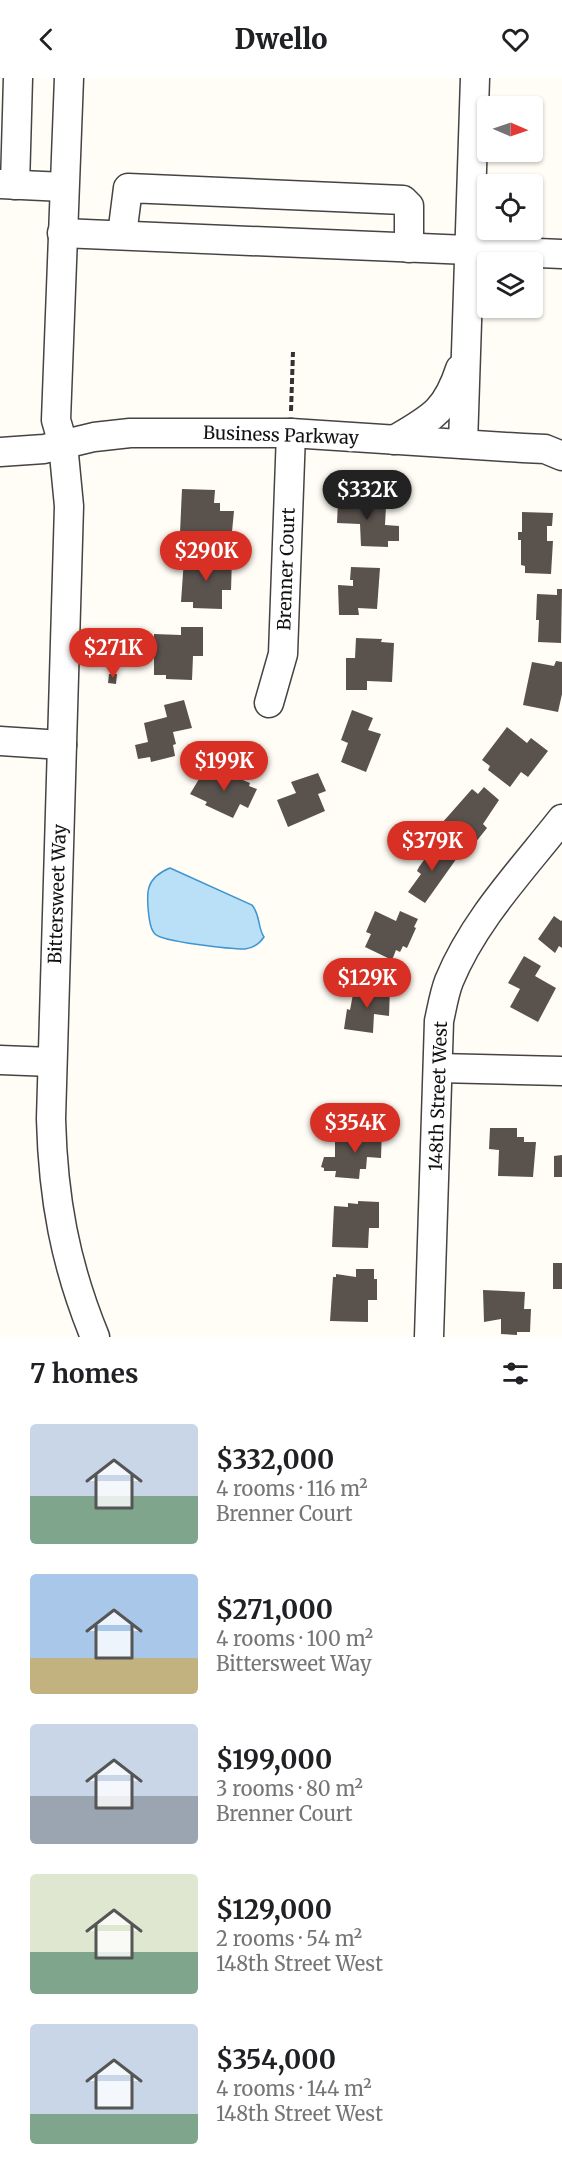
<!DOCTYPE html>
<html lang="en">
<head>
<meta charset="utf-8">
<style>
	body { margin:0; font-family:Merriweather,serif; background:#f6f6f6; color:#202124; height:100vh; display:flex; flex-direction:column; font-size:22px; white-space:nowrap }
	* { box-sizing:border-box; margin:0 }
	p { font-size:20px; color:#757577 }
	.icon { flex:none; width:33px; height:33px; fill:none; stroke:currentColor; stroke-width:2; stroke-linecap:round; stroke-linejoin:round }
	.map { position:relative; height:1259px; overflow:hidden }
	.drawer { display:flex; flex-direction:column; background:#fff; flex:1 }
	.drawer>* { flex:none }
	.needle { width:39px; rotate:92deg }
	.controls { position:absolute; left:477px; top:18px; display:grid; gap:12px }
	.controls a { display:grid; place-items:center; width:66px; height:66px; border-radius:6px; background:#fff; box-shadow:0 2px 4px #0004; font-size:30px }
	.price { position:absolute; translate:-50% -51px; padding:0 14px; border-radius:21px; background:#d93025; color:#fff; font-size:20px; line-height:39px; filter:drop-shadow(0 2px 3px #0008) }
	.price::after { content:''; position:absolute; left:50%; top:36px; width:18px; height:14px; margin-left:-9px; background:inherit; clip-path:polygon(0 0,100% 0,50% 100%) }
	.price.active { background:#222; color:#fff }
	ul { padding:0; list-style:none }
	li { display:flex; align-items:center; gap:18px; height:150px; padding:0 30px }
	li span { display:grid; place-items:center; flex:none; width:168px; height:120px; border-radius:6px; color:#555 }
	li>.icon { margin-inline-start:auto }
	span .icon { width:72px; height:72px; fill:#fffc; stroke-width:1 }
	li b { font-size:26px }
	h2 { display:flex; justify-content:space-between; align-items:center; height:72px; padding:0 30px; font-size:26px }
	header { display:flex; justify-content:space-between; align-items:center; height:78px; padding:0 30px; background:#fff; font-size:27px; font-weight:800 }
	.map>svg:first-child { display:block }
	.water { fill:#b9e0f7; stroke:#3f96cf; stroke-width:1.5 }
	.building { fill:#5a524d }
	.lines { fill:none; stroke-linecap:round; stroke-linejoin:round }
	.minor-casing { stroke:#444; stroke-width:31 }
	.path { stroke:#333; stroke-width:4; stroke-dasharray:6 3; stroke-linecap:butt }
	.minor { stroke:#fff; stroke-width:28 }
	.labels { text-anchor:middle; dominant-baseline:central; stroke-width:6; stroke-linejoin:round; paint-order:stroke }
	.street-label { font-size:18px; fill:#111; stroke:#fff }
</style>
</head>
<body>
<header><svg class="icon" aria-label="back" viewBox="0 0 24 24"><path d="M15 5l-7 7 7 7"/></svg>Dwello<svg class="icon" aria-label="heart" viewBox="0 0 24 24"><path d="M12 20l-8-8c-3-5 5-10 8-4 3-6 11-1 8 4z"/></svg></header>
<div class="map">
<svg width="562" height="1259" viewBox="0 0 562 1259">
	<rect width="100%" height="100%" fill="#fffdf5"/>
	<path class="water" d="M170 790 252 827C261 838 257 848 264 859 260 865 253 870 245 871 232 871 162 864 155 856 150 851 150 844 149 839 146 815 145 800 170 790Z"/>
	<g class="building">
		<polygon points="182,411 215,412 214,425 220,425 220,433 234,433 231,464 205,462 205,457 180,455"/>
		<polygon points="341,417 367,418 366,427 386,428 385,447 399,448 399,463 388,463 388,469 361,468 360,446 337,445 338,424 341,424"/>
		<polygon points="522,434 553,435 552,448 547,448 547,463 553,463 551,496 525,495 525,488 521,487 521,462 518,462 518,454 522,454"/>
		<polygon points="208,478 232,480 231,512 222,512 222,531 193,530 193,524 181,524 184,481 208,483"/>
		<polygon points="351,489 380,490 377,531 358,530 359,537 339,537 338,507 353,508 353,502 350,502"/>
		<polygon points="557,511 562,511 561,565 538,564 539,542 536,542 537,516 557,517"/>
		<polygon points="181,549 203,549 203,578 193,578 192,602 166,601 166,597 154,597 154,556 181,557"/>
		<polygon points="356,560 382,561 381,564 394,565 392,604 367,603 367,612 346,612 346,580 355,580"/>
		<polygon points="556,583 562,584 562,616 558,634 523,627 532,584 554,588"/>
		<polygon points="109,596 117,596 116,606 108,605"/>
		<polygon points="184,622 192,650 173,654 176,666 173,667 175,678 151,684 150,679 138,681 135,667 148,664 144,645 167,639 164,627"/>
		<polygon points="352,632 373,640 368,652 381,656 366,694 341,684 348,665 341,662"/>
		<polygon points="507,649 527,665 531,660 548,673 528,699 521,694 510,709 488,692 490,688 482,682"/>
		<polygon points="205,691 215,695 217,691 250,705 249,708 257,711 248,730 240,726 233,740 205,727 207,724 190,716"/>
		<polygon points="318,695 326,713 318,716 325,733 288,749 277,722 296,715 291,704"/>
		<polygon points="484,709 499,722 483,746 487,750 475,765 472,763 469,767 442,745 472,711 478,716"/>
		<polygon points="436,765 457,780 425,825 408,814 421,796 417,793 419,789"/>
		<polygon points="375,833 396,843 400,833 418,841 414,849 416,850 407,870 403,868 400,874 396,872 392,882 365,869 371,856 366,854"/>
		<polygon points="554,838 561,843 562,842 562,870 559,868 555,875 538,861"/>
		<polygon points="524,878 541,888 535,898 556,910 538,944 510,929 520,911 508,905"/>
		<polygon points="371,907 390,910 389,938 374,936 373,955 344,951 347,931 350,932 354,911 370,914"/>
		<polygon points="363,1049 382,1050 381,1080 367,1079 366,1091 360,1091 359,1101 335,1099 336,1093 324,1093 324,1090 321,1089 324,1079 335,1079 335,1062 362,1064"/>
		<polygon points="490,1050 517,1050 517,1059 524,1059 524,1064 536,1064 533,1099 498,1098 499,1072 489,1071"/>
		<polygon points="562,1077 562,1099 554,1099 554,1078"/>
		<polygon points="358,1123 379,1124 379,1150 369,1150 368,1170 332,1169 334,1128 348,1129 348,1125 358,1126"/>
		<rect x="553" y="1185" width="9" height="26"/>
		<polygon points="356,1191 374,1191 374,1201 377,1201 377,1222 368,1222 368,1244 330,1243 333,1199 336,1199 336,1196 356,1199"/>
		<polygon points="483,1212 525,1214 524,1231 531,1231 530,1254 517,1254 517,1257 501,1256 501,1241 484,1244"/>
	</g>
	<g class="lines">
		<g class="minor-casing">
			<g id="minor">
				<path d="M69 0 56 342 63 366 69 428 51 1041C53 1120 65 1186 95 1259"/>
				<polyline points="0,106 64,109"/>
				<polyline points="15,107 18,0"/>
				<polyline points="62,155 562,176"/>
				<polyline points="122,157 128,110 403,122 409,128 409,170"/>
				<path d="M394 362C431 340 446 334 460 291"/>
				<polyline points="463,366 475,0"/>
				<polyline points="0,374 44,371 94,359 130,355 291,355 523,370 545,371 562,378"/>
				<polyline points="269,625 283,576 291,355"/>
				<polyline points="0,663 62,667"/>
				<polyline points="0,982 52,984"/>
				<polyline points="438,990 562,993"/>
				<path d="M429 1259 439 943C442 930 444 916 449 903 474 842 522 792 562 741"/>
			</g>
		</g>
		<polyline class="path" points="291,333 293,274"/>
		<use href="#minor" class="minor"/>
	</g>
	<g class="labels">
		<g class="street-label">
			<text transform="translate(281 357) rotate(2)">Business Parkway</text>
			<text transform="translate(286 491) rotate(-88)">Brenner Court</text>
			<text transform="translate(57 816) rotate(-88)">Bittersweet Way</text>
			<text transform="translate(438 1018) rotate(-88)">148th Street West</text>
		</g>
	</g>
</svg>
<div class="controls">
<a><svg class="needle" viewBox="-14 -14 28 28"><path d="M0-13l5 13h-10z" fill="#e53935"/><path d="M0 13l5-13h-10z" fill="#757577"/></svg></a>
<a><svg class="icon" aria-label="locate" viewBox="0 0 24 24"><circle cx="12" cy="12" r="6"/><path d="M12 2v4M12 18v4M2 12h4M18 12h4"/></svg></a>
<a><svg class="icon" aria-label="layers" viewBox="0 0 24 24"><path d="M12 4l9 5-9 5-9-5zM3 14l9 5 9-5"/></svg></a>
</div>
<b class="price active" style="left:367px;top:443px">$332K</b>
<b class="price" style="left:206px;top:504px">$290K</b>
<b class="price" style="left:113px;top:601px">$271K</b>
<b class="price" style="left:224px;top:714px">$199K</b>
<b class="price" style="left:432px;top:794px">$379K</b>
<b class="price" style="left:367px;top:931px">$129K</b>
<b class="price" style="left:355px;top:1076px">$354K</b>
</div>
<section class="drawer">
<h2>7 homes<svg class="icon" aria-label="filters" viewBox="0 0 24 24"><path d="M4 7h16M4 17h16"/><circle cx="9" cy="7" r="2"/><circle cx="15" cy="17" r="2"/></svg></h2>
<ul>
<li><span style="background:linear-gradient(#c9d6e8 60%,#7fa58c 0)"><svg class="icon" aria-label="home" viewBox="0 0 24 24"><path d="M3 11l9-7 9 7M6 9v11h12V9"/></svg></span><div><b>$332,000</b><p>4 rooms · 116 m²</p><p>Brenner Court</p></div></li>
<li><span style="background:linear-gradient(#a9c7e8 70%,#c2b280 0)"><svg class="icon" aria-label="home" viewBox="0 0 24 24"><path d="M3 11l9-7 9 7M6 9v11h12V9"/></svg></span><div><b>$271,000</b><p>4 rooms · 100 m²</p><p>Bittersweet Way</p></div></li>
<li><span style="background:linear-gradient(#c9d6e8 60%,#9aa5b1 0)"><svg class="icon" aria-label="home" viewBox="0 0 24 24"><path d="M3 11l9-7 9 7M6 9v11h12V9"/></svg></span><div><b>$199,000</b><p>3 rooms · 80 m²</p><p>Brenner Court</p></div></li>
<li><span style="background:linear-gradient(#dfe7d0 65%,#7fa58c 0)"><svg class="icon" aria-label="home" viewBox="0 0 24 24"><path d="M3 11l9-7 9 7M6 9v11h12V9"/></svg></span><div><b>$129,000</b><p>2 rooms · 54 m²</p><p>148th Street West</p></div></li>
<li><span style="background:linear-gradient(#c9d6e8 75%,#7fa58c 0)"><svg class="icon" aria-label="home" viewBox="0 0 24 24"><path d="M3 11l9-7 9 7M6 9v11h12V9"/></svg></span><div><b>$354,000</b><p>4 rooms · 144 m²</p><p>148th Street West</p></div></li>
</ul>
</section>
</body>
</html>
